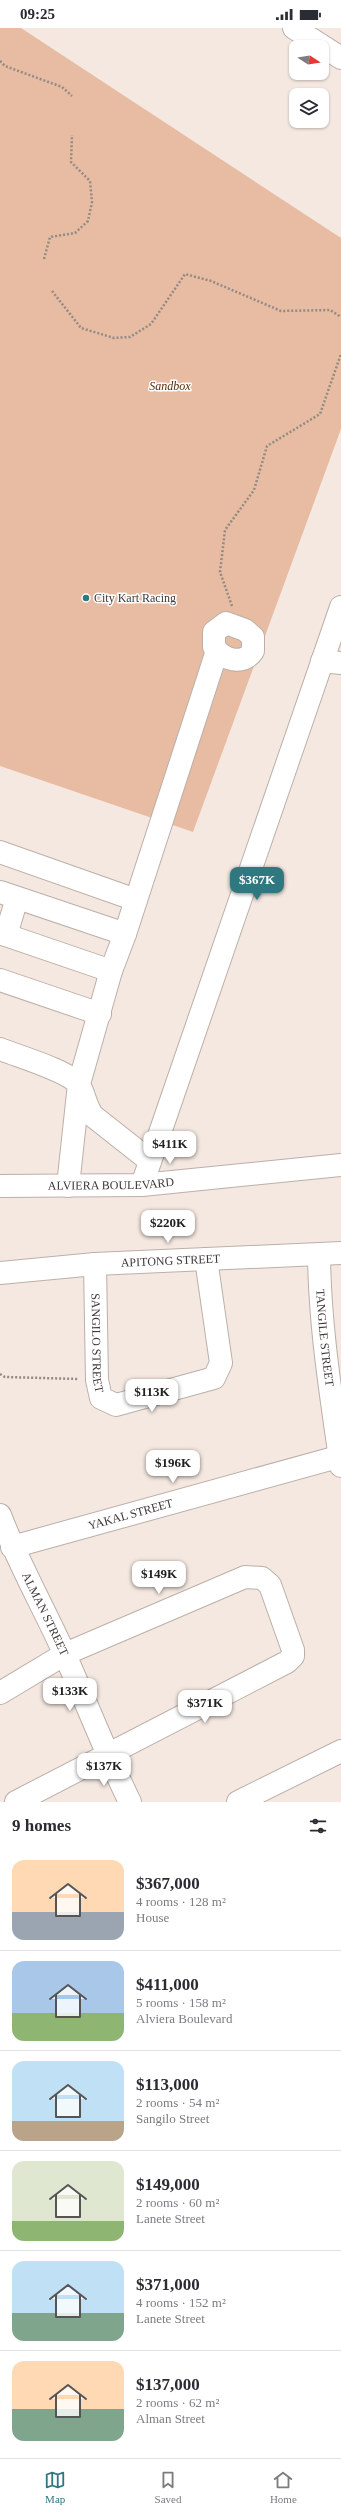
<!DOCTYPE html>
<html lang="en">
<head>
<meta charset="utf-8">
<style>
	body { margin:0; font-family:"Times New Roman",serif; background:#f2f2f3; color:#2b2b33; height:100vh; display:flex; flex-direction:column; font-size:15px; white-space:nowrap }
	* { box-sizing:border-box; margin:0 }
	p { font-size:13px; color:#7c7c81 }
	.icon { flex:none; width:22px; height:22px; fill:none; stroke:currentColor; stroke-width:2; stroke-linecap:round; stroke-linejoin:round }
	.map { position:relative; height:1774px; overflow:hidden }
	.drawer { display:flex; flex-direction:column; background:#fff; flex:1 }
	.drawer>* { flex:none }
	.needle { width:26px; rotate:102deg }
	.buttons { position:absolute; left:289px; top:12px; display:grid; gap:8px }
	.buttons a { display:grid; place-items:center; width:40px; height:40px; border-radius:8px; background:#fff; box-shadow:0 1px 3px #0004; font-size:20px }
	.price { position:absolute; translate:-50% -34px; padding:0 9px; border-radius:8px; background:#fff; color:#222; font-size:13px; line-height:26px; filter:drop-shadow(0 1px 2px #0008) }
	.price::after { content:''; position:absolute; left:50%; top:24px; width:12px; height:9px; margin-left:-6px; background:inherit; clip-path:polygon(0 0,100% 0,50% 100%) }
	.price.current { background:#30787f; color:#fff }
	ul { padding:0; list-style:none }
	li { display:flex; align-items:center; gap:12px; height:100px; padding:0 12px }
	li+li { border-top:1px solid #e1e1e2 }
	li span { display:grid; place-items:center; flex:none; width:112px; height:80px; border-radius:12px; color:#555 }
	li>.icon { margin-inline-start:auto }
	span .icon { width:48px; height:48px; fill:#fffc; stroke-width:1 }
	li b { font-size:17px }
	h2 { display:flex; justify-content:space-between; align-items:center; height:48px; padding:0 12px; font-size:17px }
	.status { display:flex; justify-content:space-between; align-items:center; height:28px; padding:0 20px; background:#fff; direction:ltr }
	.status svg { height:11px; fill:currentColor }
	.dock { display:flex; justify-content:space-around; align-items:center; height:56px; border-top:1px solid #e1e1e2; background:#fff; font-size:11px; color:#7c7c81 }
	.dock a { display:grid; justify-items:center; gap:2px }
	.dock .current { color:#30787f }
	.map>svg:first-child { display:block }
	.green { fill:#e7bca2 }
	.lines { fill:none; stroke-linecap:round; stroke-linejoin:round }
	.minor-casing { stroke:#bbb0a9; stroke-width:24 }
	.path { stroke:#928a85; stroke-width:2.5; stroke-dasharray:2 2; stroke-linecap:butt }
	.minor { stroke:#fff; stroke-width:22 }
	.poi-dot { fill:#30787f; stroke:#fff; stroke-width:1.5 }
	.labels { text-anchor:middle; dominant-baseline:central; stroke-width:3; stroke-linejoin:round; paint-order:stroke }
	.park-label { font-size:12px; font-style:italic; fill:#592c0b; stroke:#fff }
	.poi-label { font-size:12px; fill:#3e3937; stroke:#fff; text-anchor:start }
	.street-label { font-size:12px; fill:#3e3937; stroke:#fff }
</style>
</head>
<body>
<div class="status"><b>09:25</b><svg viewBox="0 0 49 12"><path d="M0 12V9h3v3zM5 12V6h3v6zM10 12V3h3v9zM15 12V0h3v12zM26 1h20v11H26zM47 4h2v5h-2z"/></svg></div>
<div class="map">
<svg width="341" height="1774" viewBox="0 0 341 1774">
	<rect width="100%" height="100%" fill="#f4e8e1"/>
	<polygon class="green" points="0,0 21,0 341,210 341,401 193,804 0,738"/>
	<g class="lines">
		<g class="minor-casing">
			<g id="minor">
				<polyline points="294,0 341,30"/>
				<path d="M226 595 245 602 253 609V623C243 638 223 632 214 619V604Z"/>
				<polyline points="322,633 341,635"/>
				<polyline points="0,824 136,872"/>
				<polyline points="0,864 125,906"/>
				<polyline points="0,905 111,943"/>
				<polyline points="6,907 17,870"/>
				<polyline points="0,952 100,986"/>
				<path d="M0 1021C17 1028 69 1043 79 1057 85 1066 85 1078 93 1088L150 1133"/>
				<polyline points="142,1157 341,579"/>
				<path id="s1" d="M0 1158 142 1157 341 1137"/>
				<polyline points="68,1158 79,1056 111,943 125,906 217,623"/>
				<path id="s2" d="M319 1228C320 1301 331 1366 341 1438"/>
				<path id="s3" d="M95 1236 97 1352 101 1370 116 1377 214 1350 221 1335 206 1231"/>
				<path id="s4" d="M0 1245 95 1236 341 1225"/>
				<path id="s5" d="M0 1487C18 1535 44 1580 65 1627 87 1676 106 1726 130 1774"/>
				<path id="s6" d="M12 1519 341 1428"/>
				<polyline points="0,1665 65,1626 245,1549 262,1550 270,1557 293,1622 293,1628 287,1634 16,1774"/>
				<polyline points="238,1774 341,1723"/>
			</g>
		</g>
		<g class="path">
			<polyline points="0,33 5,38 62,59 72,68"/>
			<polyline points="44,231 50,209 75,205 88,193 92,174 90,153 71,134 72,107"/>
			<polyline points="52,263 81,300 114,310 130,309 151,296 185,246 211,253 281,283 330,282 341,289"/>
			<polyline points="232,578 220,544 225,502 254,462 267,418 320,386 341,326"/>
			<polyline points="0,1346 5,1349 79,1351"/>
		</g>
		<use href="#minor" class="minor"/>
	</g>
	<circle class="poi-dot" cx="86" cy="570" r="4"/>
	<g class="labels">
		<g class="park-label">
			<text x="170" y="358">Sandbox</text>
		</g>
		<g class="poi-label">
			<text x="94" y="570">City Kart Racing</text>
		</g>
		<g class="street-label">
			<text stroke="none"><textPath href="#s1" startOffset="111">ALVIERA BOULEVARD</textPath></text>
			<text stroke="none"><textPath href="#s4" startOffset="171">APITONG STREET</textPath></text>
			<text stroke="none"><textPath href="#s2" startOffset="82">TANGILE STREET</textPath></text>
			<text stroke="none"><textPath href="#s3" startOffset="79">SANGILO STREET</textPath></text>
			<text stroke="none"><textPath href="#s6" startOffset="123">YAKAL STREET</textPath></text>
			<text stroke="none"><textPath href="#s5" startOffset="109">ALMAN STREET</textPath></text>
		</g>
	</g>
</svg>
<div class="buttons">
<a><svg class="needle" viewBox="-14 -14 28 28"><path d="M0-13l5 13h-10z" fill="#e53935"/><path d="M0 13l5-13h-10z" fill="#7c7c81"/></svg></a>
<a><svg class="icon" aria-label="layers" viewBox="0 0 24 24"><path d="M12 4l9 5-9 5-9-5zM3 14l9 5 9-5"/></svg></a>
</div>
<b class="price current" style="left:257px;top:873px">$367K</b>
<b class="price" style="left:170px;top:1137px">$411K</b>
<b class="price" style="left:168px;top:1216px">$220K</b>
<b class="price" style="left:152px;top:1385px">$113K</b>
<b class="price" style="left:173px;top:1456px">$196K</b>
<b class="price" style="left:159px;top:1567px">$149K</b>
<b class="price" style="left:70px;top:1684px">$133K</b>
<b class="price" style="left:205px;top:1696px">$371K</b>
<b class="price" style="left:104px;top:1759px">$137K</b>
</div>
<section class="drawer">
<h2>9 homes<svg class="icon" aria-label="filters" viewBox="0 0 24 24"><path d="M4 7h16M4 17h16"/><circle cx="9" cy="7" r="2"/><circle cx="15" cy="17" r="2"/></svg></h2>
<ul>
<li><span style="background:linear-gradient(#ffd9b3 65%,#9aa5b1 0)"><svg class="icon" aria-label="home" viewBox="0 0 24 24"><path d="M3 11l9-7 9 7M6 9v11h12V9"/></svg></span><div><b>$367,000</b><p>4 rooms · 128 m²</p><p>House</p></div></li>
<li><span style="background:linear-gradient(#a9c7e8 65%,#8fb573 0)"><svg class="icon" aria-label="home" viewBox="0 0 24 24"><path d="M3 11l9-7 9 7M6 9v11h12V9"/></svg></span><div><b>$411,000</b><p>5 rooms · 158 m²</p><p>Alviera Boulevard</p></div></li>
<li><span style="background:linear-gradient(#bfe0f5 75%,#b9a48a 0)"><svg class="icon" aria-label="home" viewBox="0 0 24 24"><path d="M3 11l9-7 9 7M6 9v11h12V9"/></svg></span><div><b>$113,000</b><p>2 rooms · 54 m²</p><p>Sangilo Street</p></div></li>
<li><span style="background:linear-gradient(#dfe7d0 75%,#8fb573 0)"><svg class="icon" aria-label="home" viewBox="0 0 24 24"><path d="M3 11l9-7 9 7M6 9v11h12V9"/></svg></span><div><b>$149,000</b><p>2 rooms · 60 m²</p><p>Lanete Street</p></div></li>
<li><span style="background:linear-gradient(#bfe0f5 65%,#7fa58c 0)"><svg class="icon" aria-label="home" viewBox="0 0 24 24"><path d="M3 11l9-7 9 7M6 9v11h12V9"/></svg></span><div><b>$371,000</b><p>4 rooms · 152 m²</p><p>Lanete Street</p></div></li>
<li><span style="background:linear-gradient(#ffd9b3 60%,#7fa58c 0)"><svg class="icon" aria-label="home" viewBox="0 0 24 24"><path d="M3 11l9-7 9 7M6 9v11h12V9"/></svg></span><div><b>$137,000</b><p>2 rooms · 62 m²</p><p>Alman Street</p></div></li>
</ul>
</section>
<nav class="dock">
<a class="current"><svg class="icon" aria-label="map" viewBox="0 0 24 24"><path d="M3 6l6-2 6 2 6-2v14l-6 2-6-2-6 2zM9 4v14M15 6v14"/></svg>Map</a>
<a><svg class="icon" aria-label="saved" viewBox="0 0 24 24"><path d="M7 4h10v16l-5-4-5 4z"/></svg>Saved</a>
<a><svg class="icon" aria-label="home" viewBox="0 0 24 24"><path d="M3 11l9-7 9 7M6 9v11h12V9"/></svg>Home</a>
</nav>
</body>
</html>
